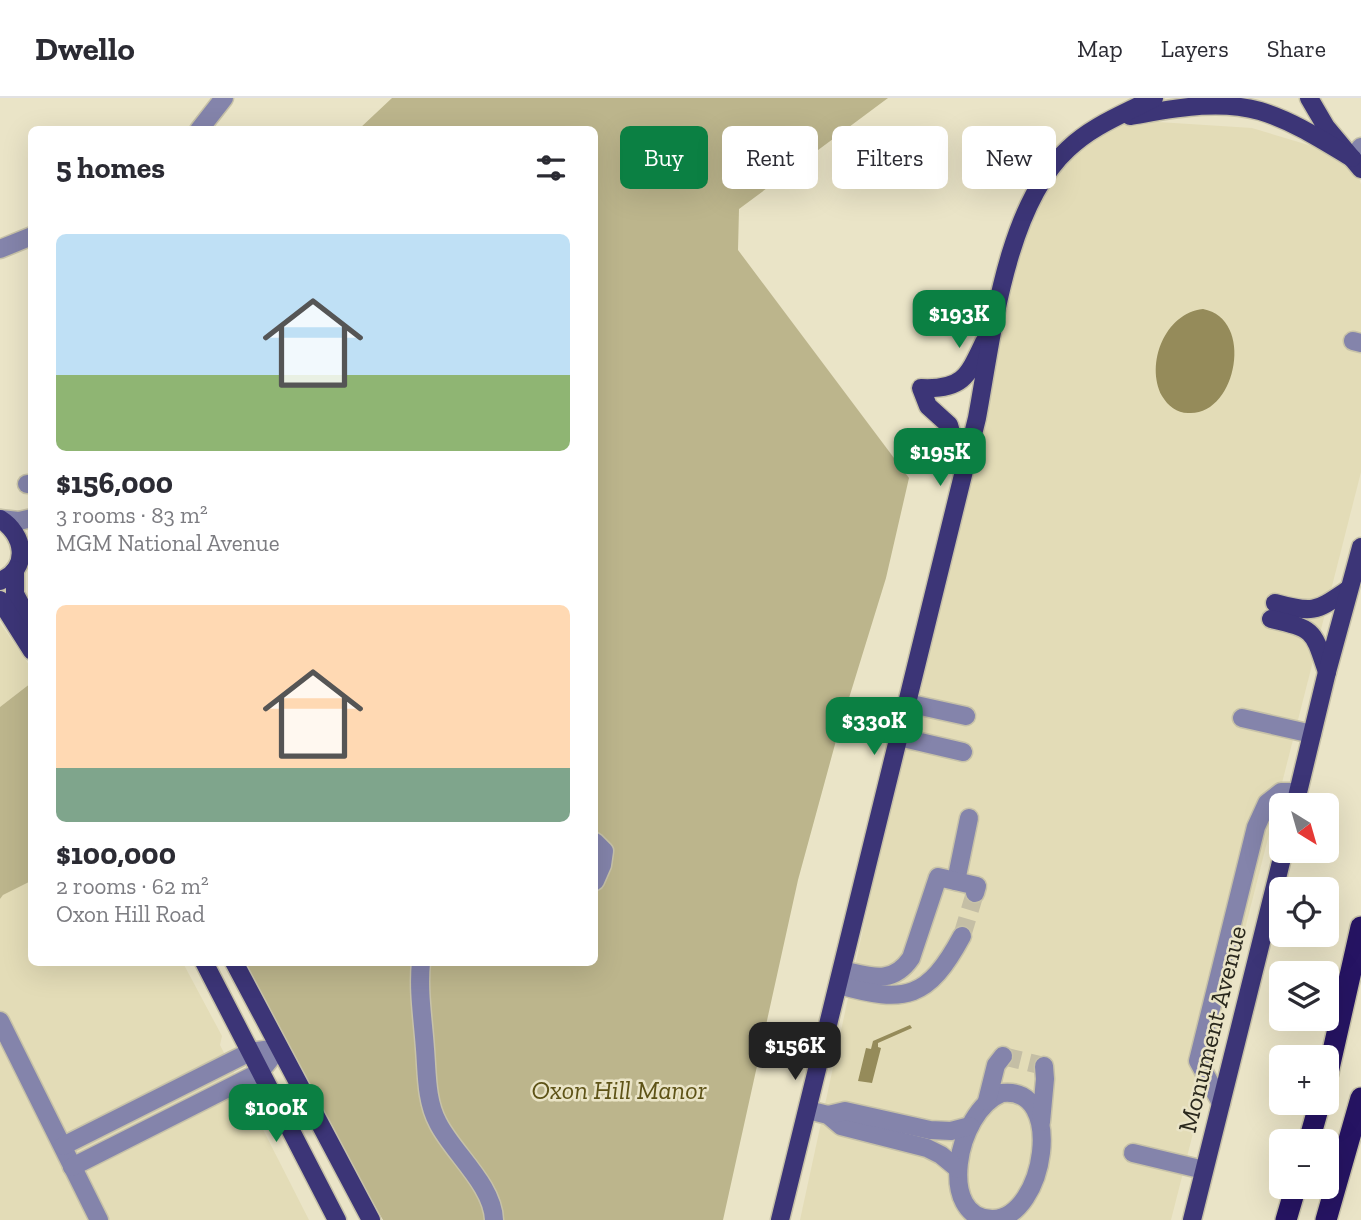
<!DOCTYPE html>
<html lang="en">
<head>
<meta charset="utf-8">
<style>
	body { margin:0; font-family:"Zilla Slab",serif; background:#f2f2f3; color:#2b2b33; height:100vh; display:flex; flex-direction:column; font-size:26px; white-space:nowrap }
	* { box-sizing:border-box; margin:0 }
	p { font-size:23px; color:#7c7c81 }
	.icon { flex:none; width:38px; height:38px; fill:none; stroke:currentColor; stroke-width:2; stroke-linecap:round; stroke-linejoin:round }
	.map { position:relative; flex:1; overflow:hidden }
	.details { position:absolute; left:28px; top:28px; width:570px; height:840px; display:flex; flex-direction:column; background:#fff; border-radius:10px; box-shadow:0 7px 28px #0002 }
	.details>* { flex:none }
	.banner { position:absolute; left:620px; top:28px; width:635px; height:63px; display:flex; gap:14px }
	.needle { width:46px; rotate:143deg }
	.controls { position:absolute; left:1269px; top:695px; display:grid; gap:14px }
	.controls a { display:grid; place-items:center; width:70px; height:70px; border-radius:10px; background:#fff; box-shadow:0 7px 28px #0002; font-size:35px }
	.price { position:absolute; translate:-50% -60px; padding:0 16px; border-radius:14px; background:#0b8043; color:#fff; font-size:23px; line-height:46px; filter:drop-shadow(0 2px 4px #0008) }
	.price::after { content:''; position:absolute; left:50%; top:42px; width:21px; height:16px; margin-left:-10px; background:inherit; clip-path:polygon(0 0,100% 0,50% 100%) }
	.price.on { background:#222; color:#fff }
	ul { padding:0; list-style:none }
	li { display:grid; align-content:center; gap:14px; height:371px; padding:0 28px }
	li span { display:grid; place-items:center; height:217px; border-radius:10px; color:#555 }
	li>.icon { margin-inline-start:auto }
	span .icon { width:126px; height:126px; fill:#fffc; stroke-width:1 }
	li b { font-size:30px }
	h2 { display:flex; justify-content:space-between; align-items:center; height:84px; padding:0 28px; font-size:30px }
	.chip { padding:0 24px; border-radius:10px; background:#fff; box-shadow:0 7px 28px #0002; font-size:24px; line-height:63px }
	.chip.on { background:#0b8043; color:#fff }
	header { display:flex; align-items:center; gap:42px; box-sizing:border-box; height:98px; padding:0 35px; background:#fff; border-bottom:2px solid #e1e1e2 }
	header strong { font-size:33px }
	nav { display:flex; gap:38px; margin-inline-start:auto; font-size:24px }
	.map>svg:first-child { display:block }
	.built { fill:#e3dcb7 }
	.green { fill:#bcb58c }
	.water { fill:#958b5a }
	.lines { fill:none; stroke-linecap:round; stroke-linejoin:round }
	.minor-tunnel { stroke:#c4bea5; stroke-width:18; stroke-dasharray:18 9; stroke-linecap:butt }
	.minor-casing { stroke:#c7c2a8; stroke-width:21 }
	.major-casing { stroke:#c7c2a8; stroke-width:21 }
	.highway-casing { stroke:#c7c2a8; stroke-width:24 }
	.minor { stroke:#8484ab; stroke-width:18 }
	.major { stroke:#3c3577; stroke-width:18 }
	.highway { stroke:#261463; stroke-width:21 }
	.labels { text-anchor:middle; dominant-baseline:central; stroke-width:5; stroke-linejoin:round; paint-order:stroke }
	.street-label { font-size:26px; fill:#2a281d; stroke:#eae4c7 }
	.park-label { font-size:26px; font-style:italic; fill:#5e5317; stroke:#eae4c7 }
</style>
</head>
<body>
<header>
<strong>Dwello</strong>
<nav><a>Map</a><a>Layers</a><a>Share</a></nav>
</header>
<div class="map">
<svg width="1361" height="1122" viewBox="0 0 1361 1122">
	<rect width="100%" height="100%" fill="#eae4c7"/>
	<g class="built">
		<polygon points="1111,21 1252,30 1352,60 1361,86 1361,374 1171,1122 800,1122 996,217 1029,106"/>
		<polygon points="0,525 32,571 31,585 0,609"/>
		<polygon points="31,783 32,864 183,865 222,938 220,947 309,1122 0,1122 0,801 3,797"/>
	</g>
	<g class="green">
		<polygon points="392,0 888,0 739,111 738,152 909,380 886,480 837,639 798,782 723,1122 383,1122 235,865 595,864 595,32 359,31"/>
		<polygon points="31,585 31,783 3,797 0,801 0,609"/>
	</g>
	<g class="water">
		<path d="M1203 211C1256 221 1236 319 1188 315 1177 315 1168 308 1162 298 1145 266 1165 215 1203 211Z"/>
		<polygon points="910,927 912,930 878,945 878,949 881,950 872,985 858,983 866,950 871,951 873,943"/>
	</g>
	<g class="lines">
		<g class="minor-tunnel">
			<polyline points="962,838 975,795"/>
			<polyline points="1003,958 1044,968"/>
		</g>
		<g class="minor-casing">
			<g id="minor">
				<polyline points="199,32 224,0"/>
				<polyline points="1352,60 1361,49"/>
				<polyline points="0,151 32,138"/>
				<polyline points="1353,243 1361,245"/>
				<polyline points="27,386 32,386"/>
				<polyline points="0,421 19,423 32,420"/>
				<polyline points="907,605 966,618"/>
				<polyline points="1242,620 1312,636"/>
				<polyline points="899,639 963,654"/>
				<polyline points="595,744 604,753 602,767 595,783"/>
				<polyline points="956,783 969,720"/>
				<path d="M421 864C418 894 423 921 425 951 427 975 426 1003 438 1025 453 1055 493 1087 494 1122"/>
				<path d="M842 872C870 878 892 888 911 860L938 779 977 788 975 795"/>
				<path d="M839 887C906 906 928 901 962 838"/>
				<polyline points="0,923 99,1122"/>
				<path d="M1002 995C1066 987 1045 1120 993 1121 937 1122 955 1014 1002 995Z"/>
				<polyline points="987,1003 996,967 1003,958"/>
				<polyline points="1221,1005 1198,963 1256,729 1267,705 1281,694 1298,694"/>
				<polyline points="808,1012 828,1017 841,1028 927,1050 941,1057 958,1071"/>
				<polyline points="828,1017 845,1013 930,1032 951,1033 970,1028"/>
				<polyline points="1041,1024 1045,981 1044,968"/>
				<polyline points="63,1048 250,954 279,950"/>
				<polyline points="1133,1055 1204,1072"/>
				<polyline points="72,1069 260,974 279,950"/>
			</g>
		</g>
		<g class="major-casing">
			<g id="major">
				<polyline points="1309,0 1326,29 1361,71"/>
				<path d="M1130 18C1172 11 1217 1 1260 13 1293 23 1322 42 1352 60"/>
				<path d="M962 372 949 327 928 308 921 290C963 292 968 278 984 244"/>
				<path d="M0 421C24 436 31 470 0 483"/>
				<polyline points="15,472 15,496 32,528"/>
				<polyline points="0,502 32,553"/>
				<path d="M1275 505C1315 516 1316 513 1349 491"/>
				<path d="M1271 521C1315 531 1313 532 1327 574"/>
				<polyline points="1295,707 1327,574 1361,449"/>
				<polyline points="204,864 337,1122"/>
				<polyline points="234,864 371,1122"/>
				<path d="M780 1122 977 320C992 240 1005 109 1068 51 1093 27 1124 16 1154 0"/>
				<polyline points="1192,1122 1284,752"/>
			</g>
		</g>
		<g class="highway-casing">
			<g id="highway">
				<polyline points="1328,975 1361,829"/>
				<polyline points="1309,1043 1320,1004"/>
				<polyline points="1286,1122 1296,1088"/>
				<polyline points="1326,1122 1361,1000"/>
			</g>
		</g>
		<use href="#minor" class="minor"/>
		<use href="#major" class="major"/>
		<use href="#highway" class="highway"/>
	</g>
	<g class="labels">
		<g class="street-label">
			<text transform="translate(1212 931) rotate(-76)">Monument Avenue</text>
		</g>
		<g class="park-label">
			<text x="619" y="992">Oxon Hill Manor</text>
		</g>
	</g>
</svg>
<div class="controls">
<a><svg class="needle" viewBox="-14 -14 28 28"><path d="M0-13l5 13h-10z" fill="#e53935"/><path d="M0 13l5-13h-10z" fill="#7c7c81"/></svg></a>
<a><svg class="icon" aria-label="locate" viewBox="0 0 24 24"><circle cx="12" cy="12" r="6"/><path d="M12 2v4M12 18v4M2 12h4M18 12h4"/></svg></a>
<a><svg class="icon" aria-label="layers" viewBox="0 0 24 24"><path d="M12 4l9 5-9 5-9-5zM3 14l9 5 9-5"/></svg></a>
<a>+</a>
<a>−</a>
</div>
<b class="price" style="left:959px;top:252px">$193K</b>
<b class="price" style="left:940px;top:390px">$195K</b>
<b class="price" style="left:874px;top:659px">$330K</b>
<b class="price on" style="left:795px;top:984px">$156K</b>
<b class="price" style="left:276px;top:1046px">$100K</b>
<div class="banner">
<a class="chip on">Buy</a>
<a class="chip">Rent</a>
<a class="chip">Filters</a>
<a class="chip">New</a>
</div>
<section class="details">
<h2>5 homes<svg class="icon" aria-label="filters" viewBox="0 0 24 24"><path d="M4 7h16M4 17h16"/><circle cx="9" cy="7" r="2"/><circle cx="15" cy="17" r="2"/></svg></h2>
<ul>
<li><span style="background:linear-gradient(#bfe0f5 65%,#8fb573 0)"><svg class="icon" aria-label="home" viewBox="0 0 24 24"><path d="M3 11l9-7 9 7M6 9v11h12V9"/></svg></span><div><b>$156,000</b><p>3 rooms · 83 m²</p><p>MGM National Avenue</p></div></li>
<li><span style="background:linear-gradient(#ffd9b3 75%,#7fa58c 0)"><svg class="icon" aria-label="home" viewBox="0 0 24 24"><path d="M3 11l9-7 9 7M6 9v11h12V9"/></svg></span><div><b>$100,000</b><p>2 rooms · 62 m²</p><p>Oxon Hill Road</p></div></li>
</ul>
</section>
</div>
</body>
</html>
